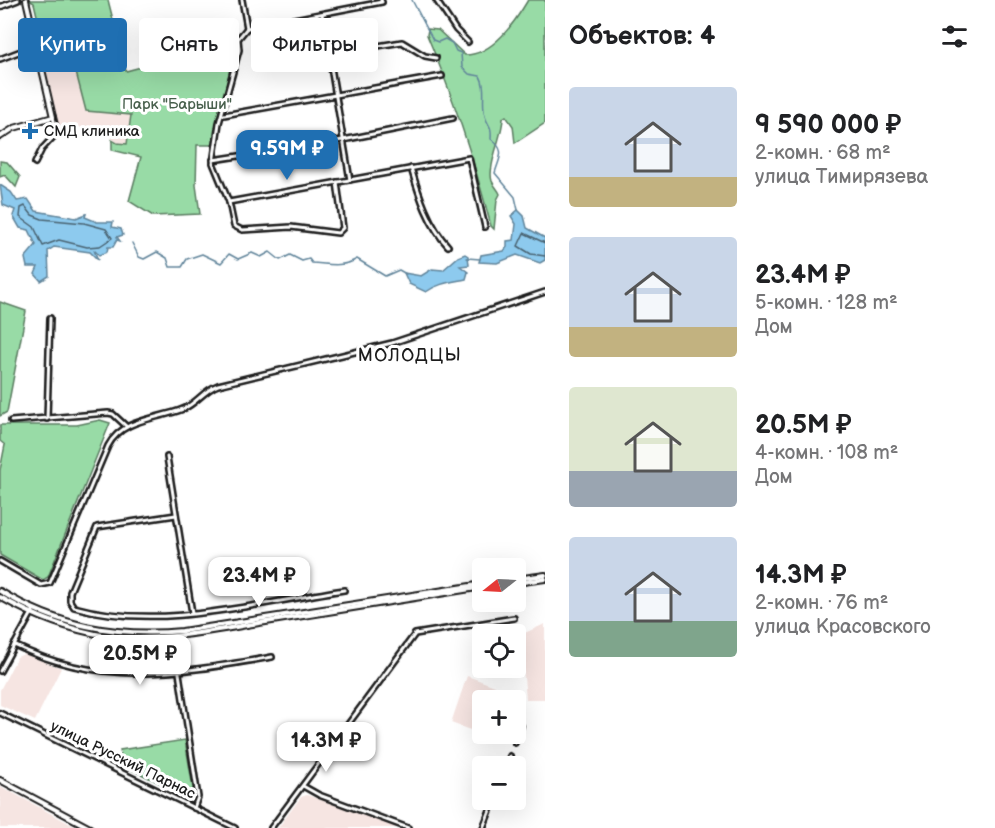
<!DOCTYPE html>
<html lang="ru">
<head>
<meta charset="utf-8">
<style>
	body { margin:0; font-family:"Balsamiq Sans",sans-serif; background:#f6f6f6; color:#202124; height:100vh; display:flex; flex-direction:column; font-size:22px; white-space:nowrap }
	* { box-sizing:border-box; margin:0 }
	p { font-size:20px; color:#757577 }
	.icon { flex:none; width:33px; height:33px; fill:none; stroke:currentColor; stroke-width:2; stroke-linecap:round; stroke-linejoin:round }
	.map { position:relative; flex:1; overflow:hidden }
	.panel { display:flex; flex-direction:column; background:#fff; width:450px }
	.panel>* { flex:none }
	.hud { position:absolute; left:18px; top:18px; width:436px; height:54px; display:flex; gap:12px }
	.needle { width:39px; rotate:252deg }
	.tools { position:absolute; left:472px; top:558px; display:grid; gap:12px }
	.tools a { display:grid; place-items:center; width:54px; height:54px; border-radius:6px; background:#fff; box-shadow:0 6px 24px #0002; font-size:30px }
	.price { position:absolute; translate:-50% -51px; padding:0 14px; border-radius:12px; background:#fff; color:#222; font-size:20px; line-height:39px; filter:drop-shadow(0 2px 3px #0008) }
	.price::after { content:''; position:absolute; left:50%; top:36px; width:18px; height:14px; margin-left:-9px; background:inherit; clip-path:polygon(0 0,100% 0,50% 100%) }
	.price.current { background:#1f6fb2; color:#fff }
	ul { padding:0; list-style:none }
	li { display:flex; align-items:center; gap:18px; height:150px; padding:0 24px }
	li span { display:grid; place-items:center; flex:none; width:168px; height:120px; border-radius:6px; color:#555 }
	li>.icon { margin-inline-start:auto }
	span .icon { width:72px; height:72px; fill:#fffc; stroke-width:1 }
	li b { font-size:26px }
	h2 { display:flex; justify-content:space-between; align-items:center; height:72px; padding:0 24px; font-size:26px }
	.chip { padding:0 21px; border-radius:6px; background:#fff; box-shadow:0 6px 24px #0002; font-size:21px; line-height:54px }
	.chip.current { background:#1f6fb2; color:#fff }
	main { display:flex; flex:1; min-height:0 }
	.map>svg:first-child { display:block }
	.built { fill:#f6e5e2 }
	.green { fill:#98dba6; stroke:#5a7c61; stroke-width:1.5 }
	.water { fill:#8dcaee; stroke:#60849a; stroke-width:1.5 }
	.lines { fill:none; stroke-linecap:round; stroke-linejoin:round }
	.shore { stroke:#496270; stroke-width:1.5 }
	.stream { stroke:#60849a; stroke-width:1.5 }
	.street-casing { stroke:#1c1c1c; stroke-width:8 }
	.secondary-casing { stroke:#1c1c1c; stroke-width:8 }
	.street { stroke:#fff; stroke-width:3 }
	.secondary { stroke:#fff; stroke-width:4 }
	.poi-dot { fill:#1f6fb2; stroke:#fff; stroke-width:2 }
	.labels { text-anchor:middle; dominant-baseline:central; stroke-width:6; stroke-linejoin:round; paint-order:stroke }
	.park-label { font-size:15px; fill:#475f4c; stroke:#fff }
	.poi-label { font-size:15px; fill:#1c1c1c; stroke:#fff; text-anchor:start }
	.street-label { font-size:15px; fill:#1c1c1c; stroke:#fff }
	.quarter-label { font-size:18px; letter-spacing:1.5px; fill:#1c1c1c; stroke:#fff }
</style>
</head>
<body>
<main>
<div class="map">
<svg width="545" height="828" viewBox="0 0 545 828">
	<rect width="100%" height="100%" fill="#fff"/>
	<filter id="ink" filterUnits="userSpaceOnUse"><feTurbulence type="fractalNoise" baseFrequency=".0167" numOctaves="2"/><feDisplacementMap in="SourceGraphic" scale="12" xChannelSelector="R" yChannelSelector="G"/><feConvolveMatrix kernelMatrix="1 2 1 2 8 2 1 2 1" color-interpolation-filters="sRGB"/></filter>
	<g filter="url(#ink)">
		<g class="built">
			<polygon points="71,52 86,111 131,115 127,144 117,143 104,131 99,131 99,136 96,136 95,130 78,127 78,124 58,125 44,59"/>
			<polygon points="545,624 545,699 526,699 520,635"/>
			<polygon points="24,654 61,668 35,721 0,705 0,690 17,657"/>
			<polygon points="467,676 495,686 502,699 518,691 519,717 516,728 516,700 483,700 483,734 514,734 512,739 503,742 451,723"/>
			<polygon points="0,786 74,826 76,828 0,828"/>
			<polygon points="307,795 366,816 398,828 278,828 301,797"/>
		</g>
		<g class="green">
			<polygon points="29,0 108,0 126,71 235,42 215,145 197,145 196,185 200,214 153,216 129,201 141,157 112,150 112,140 117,143 127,144 131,115 86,111 71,53 47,58 34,3"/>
			<path d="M528 0H545V123L515 143 513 126 506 116 503 118C503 134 487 167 492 181 494 186 498 189 500 194L497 200 494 229 491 226C474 160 454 98 427 35L428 29 438 30 465 55C493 55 515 22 528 0Z"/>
			<polygon points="0,161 7,162 20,177 16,187 5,175 0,177"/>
			<polygon points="0,302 26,311 7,412 0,416"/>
			<polygon points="100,420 110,423 48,577 43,580 0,555 0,470 5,445 0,441 0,425 77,425"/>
			<polygon points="185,740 194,794 191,798 122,765 120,750"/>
		</g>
		<g class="water">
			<polygon points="0,185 11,192 17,201 28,199 36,211 76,218 86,214 85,217 97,222 113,222 112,227 121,229 123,235 117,237 120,241 117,240 113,247 108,247 107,252 99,255 94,250 98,260 90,252 54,247 48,251 49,276 41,281 35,274 38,267 27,267 25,258 36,245 29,230 20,228 13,216 15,210 3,205"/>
			<polygon points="518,210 524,216 527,228 545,238 545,260 540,263 517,255 497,263 479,262 481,255 504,251 507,247 507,241 514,240 516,224 511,216"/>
			<path d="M465 254 468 256 469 265 460 266 468 272 466 279C452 282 438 283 426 292L409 284 404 273 421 276 432 269 443 270 458 257Z"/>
		</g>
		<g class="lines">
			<g class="shore">
				<polygon points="25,206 32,215 42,219 84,223 106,229 112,238 100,246 87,247 59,240 43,246 34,227 20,217 21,208"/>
				<polyline points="545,243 524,233 518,246 531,254 545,256"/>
			</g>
			<g class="stream">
				<path d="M412 0 433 40 438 42 445 39 452 43 456 51 461 53 462 67 469 74 480 76C487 88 481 103 485 116 488 127 492 124 491 139 507 151 499 158 495 173L515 197 518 210"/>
				<path d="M132 243 139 257 144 259 157 252 167 258 170 267H182L187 259 202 254 221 263 229 254 238 259 252 253 261 257 270 252 280 260 290 255 302 261 309 259 312 263C328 264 342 268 357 259L385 276 399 270 406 274"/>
				<polyline points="467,258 480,259"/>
			</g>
			<g class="street-casing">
				<g id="street">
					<polyline points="242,0 247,28"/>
					<polyline points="436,0 456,30 468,42"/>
					<polyline points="0,7 18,0"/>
					<polyline points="322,14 350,180"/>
					<polyline points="247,28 238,39 239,50 219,123 213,163 229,202 234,226 242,230 291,227 338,233 343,228 337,182"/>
					<polyline points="247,28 382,2 381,0"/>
					<polyline points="0,59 37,45"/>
					<polyline points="267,64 402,42 425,56 436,58"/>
					<polyline points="224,115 442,76"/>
					<polyline points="213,160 343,140 453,118"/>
					<polyline points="35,163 42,149 57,133 53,117"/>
					<path d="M411 168C419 195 429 226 448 246"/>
					<polyline points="229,202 469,158 485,227"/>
					<polyline points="47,419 50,318"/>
					<polyline points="11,421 108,413 113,414 126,426"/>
					<polyline points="167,457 192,613"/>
					<path d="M176 515 97 527 70 592V601L74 607C159 631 258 603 344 590"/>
					<path d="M0 561 41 585 50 583 108 446C123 418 156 420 183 409 196 404 204 390 218 385L392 343 545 292"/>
					<path d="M14 645C102 688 180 673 272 657"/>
					<polyline points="0,671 33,611"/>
					<polyline points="179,673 198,797 194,808"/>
					<polyline points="0,713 235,828"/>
					<polyline points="515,743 521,726"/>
					<polyline points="506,766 510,756"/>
					<polyline points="303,786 319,795 408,828"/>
					<polyline points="271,828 415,634 514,618"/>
					<polyline points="483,828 494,800"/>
				</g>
			</g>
			<g class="secondary-casing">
				<g id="secondary">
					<polyline points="0,137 14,128 53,117 26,0"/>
					<polyline points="516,579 545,575"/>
					<polyline points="516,583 545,579"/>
					<path d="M0 591C57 626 116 637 182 631L483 584"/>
					<path d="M0 597C33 616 69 630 107 636 160 643 214 630 266 622 338 610 411 599 483 587"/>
					<polyline points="0,780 90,828"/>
				</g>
			</g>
			<use href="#street" class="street"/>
			<use href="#secondary" class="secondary"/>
		</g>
	</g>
	<path class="poi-dot" d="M27 122h6v6h6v6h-6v6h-6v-6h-6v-6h6z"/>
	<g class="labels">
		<g class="park-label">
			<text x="177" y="104">Парк "Барыши"</text>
		</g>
		<g class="poi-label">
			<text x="44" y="131">СМД клиника</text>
		</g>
		<g class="street-label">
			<text transform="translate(123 760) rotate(26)">улица Русский Парнас</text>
		</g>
		<g class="quarter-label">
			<text x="410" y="355">МОЛОДЦЫ</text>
		</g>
	</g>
</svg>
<div class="tools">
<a><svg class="needle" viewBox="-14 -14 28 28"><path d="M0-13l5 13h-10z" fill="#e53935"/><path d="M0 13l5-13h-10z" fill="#757577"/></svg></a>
<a><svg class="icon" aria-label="locate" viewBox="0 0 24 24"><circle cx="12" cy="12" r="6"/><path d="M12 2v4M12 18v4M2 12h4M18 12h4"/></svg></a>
<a>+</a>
<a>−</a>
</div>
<b class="price current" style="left:287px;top:181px">9.59M ₽</b>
<b class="price" style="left:259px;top:608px">23.4M ₽</b>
<b class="price" style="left:140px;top:686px">20.5M ₽</b>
<b class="price" style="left:326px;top:773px">14.3M ₽</b>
<div class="hud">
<a class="chip current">Купить</a>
<a class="chip">Снять</a>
<a class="chip">Фильтры</a>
</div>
</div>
<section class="panel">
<h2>Объектов: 4<svg class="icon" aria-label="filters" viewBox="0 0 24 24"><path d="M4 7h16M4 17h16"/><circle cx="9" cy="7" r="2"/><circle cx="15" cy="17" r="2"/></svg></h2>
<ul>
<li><span style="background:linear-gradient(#c9d6e8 75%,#c2b280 0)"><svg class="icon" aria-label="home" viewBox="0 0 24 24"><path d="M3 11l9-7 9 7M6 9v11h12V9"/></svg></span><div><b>9 590 000 ₽</b><p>2-комн. · 68 m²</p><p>улица Тимирязева</p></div></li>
<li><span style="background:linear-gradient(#c9d6e8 75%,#c2b280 0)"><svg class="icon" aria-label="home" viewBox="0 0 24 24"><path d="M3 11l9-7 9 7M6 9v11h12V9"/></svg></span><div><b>23.4M ₽</b><p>5-комн. · 128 m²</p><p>Дом</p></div></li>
<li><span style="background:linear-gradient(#dfe7d0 70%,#9aa5b1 0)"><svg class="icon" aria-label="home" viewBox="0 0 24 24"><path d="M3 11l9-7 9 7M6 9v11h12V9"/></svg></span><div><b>20.5M ₽</b><p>4-комн. · 108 m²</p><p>Дом</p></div></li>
<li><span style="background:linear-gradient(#c9d6e8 70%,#7fa58c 0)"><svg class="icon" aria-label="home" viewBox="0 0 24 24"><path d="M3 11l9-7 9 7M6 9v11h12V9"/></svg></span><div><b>14.3M ₽</b><p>2-комн. · 76 m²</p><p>улица Красовского</p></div></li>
</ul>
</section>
</main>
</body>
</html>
